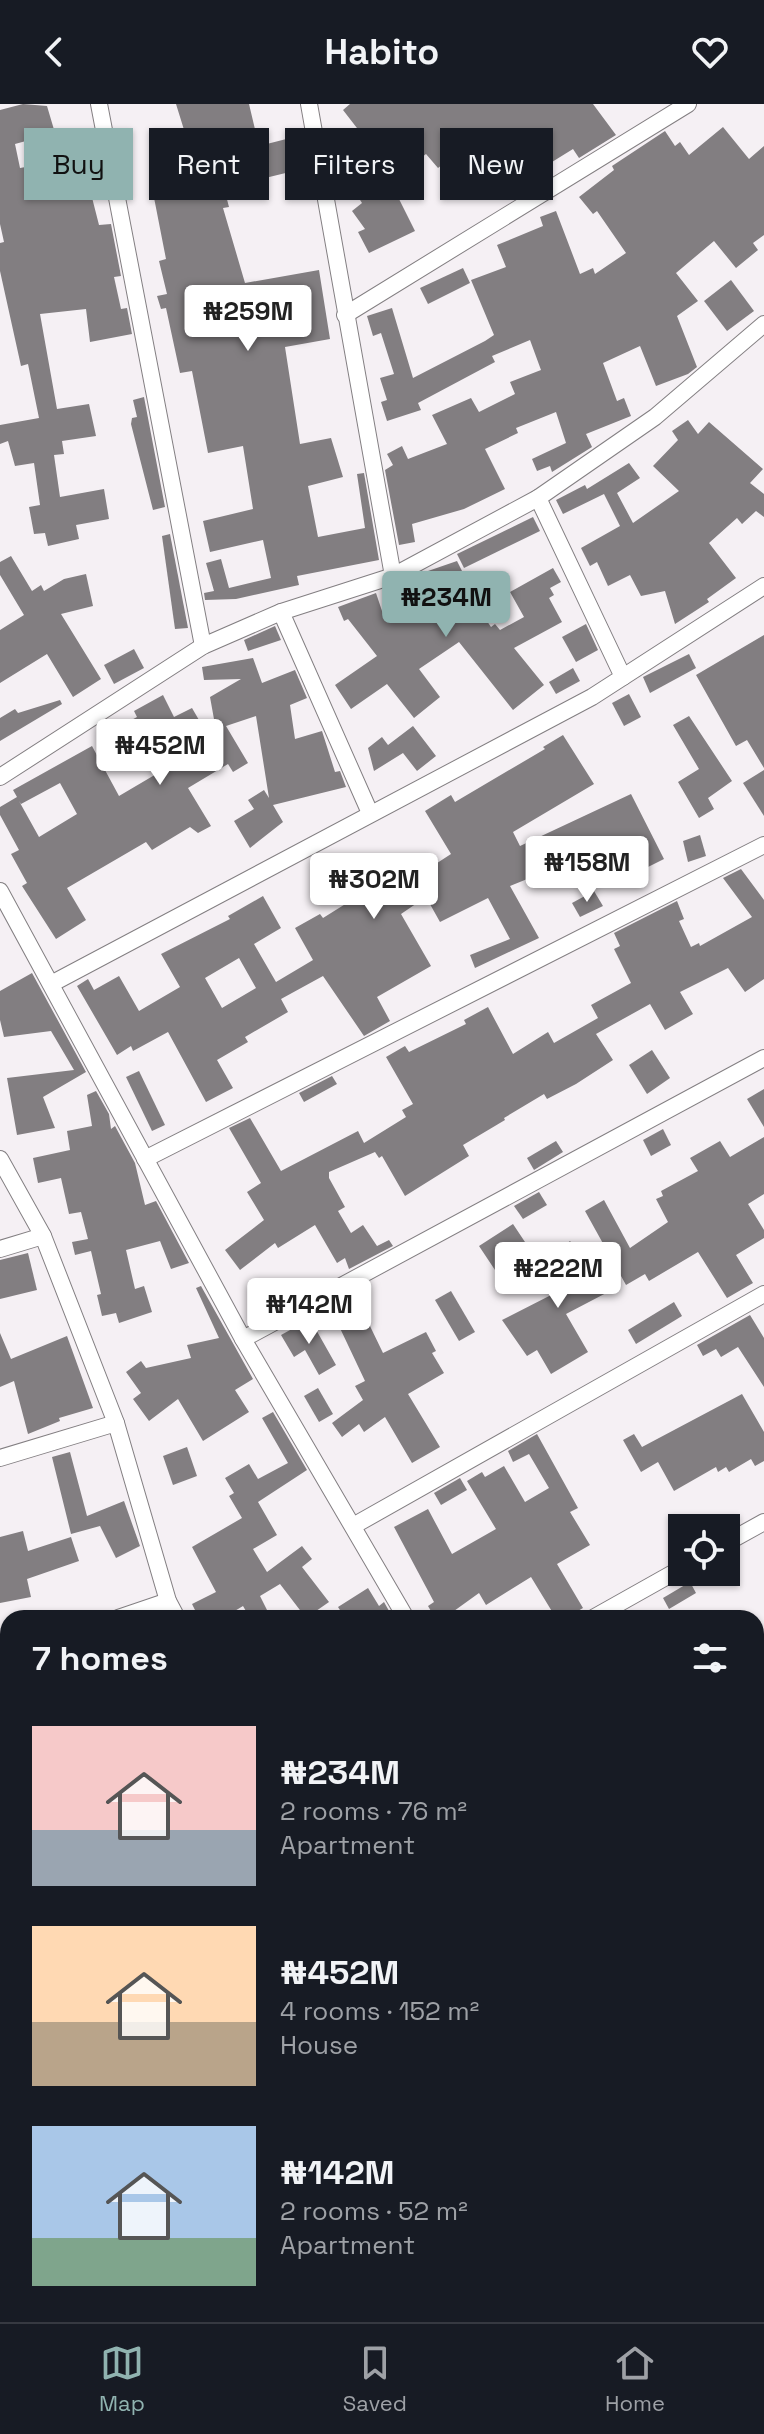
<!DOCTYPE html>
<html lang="en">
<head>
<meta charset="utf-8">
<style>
	body { margin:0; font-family:"Space Grotesk",sans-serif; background:#20242c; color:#f1f3f6; height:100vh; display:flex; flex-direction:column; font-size:30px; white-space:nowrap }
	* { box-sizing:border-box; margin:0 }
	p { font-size:26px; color:#9ea1a6 }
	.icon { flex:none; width:44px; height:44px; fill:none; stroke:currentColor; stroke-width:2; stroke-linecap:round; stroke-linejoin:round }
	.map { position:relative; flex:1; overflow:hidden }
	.panel { position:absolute; left:0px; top:1506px; width:764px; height:712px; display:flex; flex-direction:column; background:#171b24; border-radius:24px 24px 0 0; box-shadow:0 2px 6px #0004 }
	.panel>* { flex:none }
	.top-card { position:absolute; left:24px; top:24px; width:716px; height:72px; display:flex; gap:16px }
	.tools { position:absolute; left:668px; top:1410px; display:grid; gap:16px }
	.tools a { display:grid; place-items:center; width:72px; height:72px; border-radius:0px; background:#171b24; box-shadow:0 2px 6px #0004; font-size:40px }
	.price { position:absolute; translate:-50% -68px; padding:0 18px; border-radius:8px; background:#fff; color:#222; font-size:26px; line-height:52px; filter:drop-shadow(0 2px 4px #0008) }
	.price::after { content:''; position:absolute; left:50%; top:48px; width:24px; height:18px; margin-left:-12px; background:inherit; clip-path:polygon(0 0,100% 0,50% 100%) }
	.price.on { background:#90b3b0; color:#111 }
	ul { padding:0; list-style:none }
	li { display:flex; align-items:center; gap:24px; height:200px; padding:0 32px }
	li span { display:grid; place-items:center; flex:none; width:224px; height:160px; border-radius:0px; color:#555 }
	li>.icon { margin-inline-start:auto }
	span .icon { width:96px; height:96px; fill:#fffc; stroke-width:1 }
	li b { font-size:34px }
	h2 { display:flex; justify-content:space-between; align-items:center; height:96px; padding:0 32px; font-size:34px }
	.pill { padding:0 28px; border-radius:0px; background:#171b24; box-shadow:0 2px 6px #0004; font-size:28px; line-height:72px }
	.pill.on { background:#90b3b0; color:#111 }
	header { display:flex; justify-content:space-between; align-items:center; height:104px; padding:0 32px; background:#171b24; font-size:36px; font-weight:800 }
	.menu { display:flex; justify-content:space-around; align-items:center; height:112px; border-top:2px solid #363941; background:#171b24; font-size:22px; color:#9ea1a6 }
	.menu a { display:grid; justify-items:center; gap:4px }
	.menu .on { color:#90b3b0 }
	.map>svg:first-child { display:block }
	.building { fill:#827e81; fill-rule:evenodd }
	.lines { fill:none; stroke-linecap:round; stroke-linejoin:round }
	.minor-casing { stroke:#837f82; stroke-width:18 }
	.minor { stroke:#fff; stroke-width:16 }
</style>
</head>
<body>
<header><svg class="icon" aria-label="back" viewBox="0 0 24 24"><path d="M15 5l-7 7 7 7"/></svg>Habito<svg class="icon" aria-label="heart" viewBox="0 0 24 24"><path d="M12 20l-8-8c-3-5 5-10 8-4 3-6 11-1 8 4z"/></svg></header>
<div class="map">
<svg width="764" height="2218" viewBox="0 0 764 2218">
	<rect width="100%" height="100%" fill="#f5f0f4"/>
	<g class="building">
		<polygon points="23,0 47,2 55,29 15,40 20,64 59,57 54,32 83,25 91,69 86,70 99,121 111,120 121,172 114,173 121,205 127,204 132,230 90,238 86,205 40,210 57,305 89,300 96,332 62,337 64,350 54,351 60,393 104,385 109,415 76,421 79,435 48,442 45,429 34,430 29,403 40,401 34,359 15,362 8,337 0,340 0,321 39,314 28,260 21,262 0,167 0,139 4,138 0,120 0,6"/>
		<polygon points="176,0 249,0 259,42 298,32 306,64 224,84 229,103 223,104 245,179 319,166 330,235 285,243 300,340 331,334 343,373 308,382 318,433 365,424 357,370 364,369 379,456 297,472 299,481 236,495 205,496 204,489 214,487 206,459 221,455 229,484 271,474 263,436 210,448 203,417 253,405 243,342 208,349 192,267 180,269 166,204 161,205 157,192 167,190 159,157 166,155 149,68 194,58"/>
		<polygon points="350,0 593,0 616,31 579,54 573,45 552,58 525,24 541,66 530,73 533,77 512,90 475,36 438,64 426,50 390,77 415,127 369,149 358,128 365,125 352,107 362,99 344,71 374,46 343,6"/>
		<polygon points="723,23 749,55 764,42 764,131 753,139 758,146 736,164 714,137 676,169 698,197 677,212 697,263 688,270 656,282 640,242 603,259 617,297 624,294 631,312 586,330 592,343 552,368 550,362 537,367 532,355 566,339 556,308 516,324 518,329 485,345 505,385 464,405 412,420 415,438 399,441 385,366 393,361 387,350 402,342 408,355 447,340 432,311 471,294 479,308 515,290 510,278 541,266 530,236 492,252 495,258 418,299 421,306 387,317 381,298 387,296 380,274 394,270 381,229 373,232 367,212 392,204 413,274 485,237 494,231 471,176 506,163 497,141 543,122 540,113 556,107 580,170 593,164 595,170 626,149 597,107 593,110 579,93 614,66 612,62 665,27 675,42 680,38 689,51"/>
		<polygon points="463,164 470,179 428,200 420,184"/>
		<polygon points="731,176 754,207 727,227 704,197"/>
		<polygon points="144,293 165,403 153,406 131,320 132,314 137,313 133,296"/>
		<polygon points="688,316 698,330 709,318 763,365 750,379 764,390 764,413 756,407 742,420 737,414 709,439 736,474 707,495 709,498 675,520 665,487 641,492 630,471 608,482 597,458 590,462 581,444 620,422 604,390 563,410 556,396 585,381 587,385 629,359 640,374 617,389 633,419 679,387 653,362 678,336 672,327"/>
		<polygon points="533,413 540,427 464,464 457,450"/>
		<polygon points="170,430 188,524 175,525 162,432"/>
		<polygon points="11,452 32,487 41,481 44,487 64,475 86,470 93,502 61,510 101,575 73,593 47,550 0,579 0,526 24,511 0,471 0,458"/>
		<polygon points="457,457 475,493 472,495 491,523 495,520 500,526 524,513 510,488 553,464 561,478 550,484 554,491 549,494 562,518 514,544 544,581 513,606 459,538 419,565 440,593 414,614 387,580 351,605 335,581 377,552 348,515 344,517 338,503 376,489 383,510 430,475 428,467"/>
		<polygon points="586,520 598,546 576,558 562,533"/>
		<polygon points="275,522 281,536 248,547 244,536"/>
		<polygon points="764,531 764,664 747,636 736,642 696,571"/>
		<polygon points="134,545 144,564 114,580 104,561"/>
		<polygon points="689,550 696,564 650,589 643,573"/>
		<path d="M253 554 262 579 295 566 307 594 290 601 295 635 322 627 335 668 340 667 346 683 273 701 283 718 250 744 234 717 254 705 248 696 264 686 269 694 256 612 226 622 248 659 233 668 228 660 188 684 211 722 198 729 190 723 152 746 146 738 67 784 86 816 56 835 22 782 27 779 11 750 19 746 0 711V703L17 693 13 686 92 642 119 692 158 669 133 631 104 646 98 634 137 613 134 607 163 591 174 613 192 604 221 654 210 593 241 575 204 576 202 563ZM60 679 77 710 39 733 19 697 21 700Z"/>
		<polygon points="573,564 580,577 556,590 549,578"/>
		<polygon points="629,590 641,613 624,622 612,599"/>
		<polygon points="60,596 62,600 0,637 0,614 15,605 18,609"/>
		<polygon points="689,612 732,677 708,694 714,705 699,714 678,678 699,665 673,621"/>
		<polygon points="413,622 436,652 417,667 403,649 374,667 368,644 382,633 388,641"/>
		<path d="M563 631 594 680 513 728 520 742 631 690 664 755 642 766 632 747 603 762 591 740 545 763 547 767 510 782 539 834 475 864 470 851 510 835 488 794 440 818 426 793 401 810 431 862 377 893 390 917 364 932 323 872 281 895 288 908 245 933 248 938 217 956 233 984 206 998 168 928 133 947 131 942 117 951 77 882 88 875 94 886 119 872 139 907 180 883 161 850 230 815 228 812 263 792 281 824 254 840 276 878 313 856 295 824 320 810 323 814 363 789 371 802 451 750 425 707 451 691 455 698 545 645 543 643ZM239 854 256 884 222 904 205 874Z"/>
		<polygon points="764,666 764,712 743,679"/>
		<polygon points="700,731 706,752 688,758 683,737"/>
		<polygon points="741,765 764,796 764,875 745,888 728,864 680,888 693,910 665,926 650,900 596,930 613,956 576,980 547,995 544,990 504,1014 505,1016 463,1041 469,1052 405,1092 382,1052 379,1054 375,1048 329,1068 329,1074 345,1103 338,1107 351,1129 363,1121 377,1142 389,1136 393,1142 349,1165 345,1154 337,1159 315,1121 278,1144 275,1139 240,1166 225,1146 264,1116 247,1088 261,1079 229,1024 250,1014 281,1067 358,1027 364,1039 406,1013 402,1006 413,1000 386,953 405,942 409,948 466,920 464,916 488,903 513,950 548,928 554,939 598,914 591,901 631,879 614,845 620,842 614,829 677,797 684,815 679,817 691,843 699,839 700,842 752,813 723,774"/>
		<polygon points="594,787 603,802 580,813 572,799"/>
		<polygon points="32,869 86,968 43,993 55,1024 17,1031 7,974 74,966 51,927 4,933 0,916 0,887"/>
		<polygon points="652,946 670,974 647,990 629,961"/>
		<polygon points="139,967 165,1021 152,1027 126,973"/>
		<polygon points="332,972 337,980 304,998 299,989"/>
		<polygon points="764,985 764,1023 747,995"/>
		<polygon points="96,987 109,1010 111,1025 115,1022 135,1059 145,1101 156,1097 189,1159 171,1165 160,1137 126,1146 135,1185 144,1182 152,1208 119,1219 116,1209 102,1212 97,1191 101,1190 91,1147 75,1151 72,1138 88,1135 81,1108 69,1110 61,1074 38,1079 33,1054 70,1046 67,1027 92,1022 87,991"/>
		<polygon points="663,1025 671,1041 651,1052 643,1036"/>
		<polygon points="764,1033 764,1090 748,1100 764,1126 764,1134 736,1151 753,1179 727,1194 698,1148 649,1177 645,1170 626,1181 585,1107 604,1096 630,1144 668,1118 656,1095 663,1092 661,1087 698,1067 690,1054 720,1037 730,1053"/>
		<polygon points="556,1037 563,1048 534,1066 527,1054"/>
		<polygon points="539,1088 547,1101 523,1115 514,1102"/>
		<polygon points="513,1120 525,1138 507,1151 514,1162 499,1172 479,1142"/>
		<polygon points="570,1137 610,1187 566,1210 588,1248 551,1270 537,1246 527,1252 502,1216 555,1189 537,1164"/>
		<polygon points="28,1149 37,1186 0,1195 0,1156"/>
		<polygon points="201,1182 253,1275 235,1286 249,1308 203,1337 178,1295 149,1317 133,1295 141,1289 126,1268 141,1257 146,1264 191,1254 187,1241 219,1234 196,1184"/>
		<polygon points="451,1187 475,1228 459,1237 435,1196"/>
		<polygon points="355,1191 383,1249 426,1228 436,1247 432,1249 444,1269 408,1290 440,1343 412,1359 385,1313 364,1328 359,1320 342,1333 332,1319 363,1296 355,1282 365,1277 330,1203"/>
		<polygon points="674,1198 682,1212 636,1240 628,1226"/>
		<polygon points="750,1211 764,1234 764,1283 738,1243 721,1253 716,1245 703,1252 697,1241"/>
		<polygon points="310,1215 336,1261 319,1271 305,1246 294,1253 281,1231"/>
		<polygon points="0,1229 11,1255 67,1232 93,1304 59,1314 60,1317 28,1330 14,1277 0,1283"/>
		<polygon points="318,1284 333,1310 319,1318 304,1292"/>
		<polygon points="742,1290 764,1328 764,1357 755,1362 751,1355 729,1368 726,1363 718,1368 716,1363 674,1387 658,1358 641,1368 623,1336 634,1330 642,1343"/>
		<polygon points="273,1308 307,1366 258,1398 277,1431 253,1445 267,1468 302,1442 312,1455 302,1463 329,1498 306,1514 280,1480 260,1492 271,1514 250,1514 243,1502 223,1514 199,1514 192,1500 216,1488 192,1443 242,1414 229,1392 234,1389 225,1374 249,1360 258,1375 288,1359 262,1314"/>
		<polygon points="537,1330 578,1404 570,1408 590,1441 557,1460 583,1504 566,1514 556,1514 531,1473 486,1501 479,1489 454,1507 458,1514 435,1514 428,1502 434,1498 394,1423 428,1405 452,1450 496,1425 467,1377 482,1368 485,1373 504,1362 525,1398 549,1384 529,1350 513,1358 508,1347"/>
		<polygon points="187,1343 197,1372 173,1381 163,1352"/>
		<polygon points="70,1348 87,1412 124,1397 140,1442 116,1454 100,1422 71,1430 52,1353"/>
		<polygon points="460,1374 467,1386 441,1401 434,1389"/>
		<polygon points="23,1427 28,1447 71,1433 79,1457 27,1475 31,1493 0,1499 0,1433"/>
		<polygon points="690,1478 696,1489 669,1505 663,1494"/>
		<polygon points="368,1484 379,1502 384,1498 393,1514 345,1514 338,1503"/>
	</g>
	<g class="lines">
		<g class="minor-casing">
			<g id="minor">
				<polyline points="99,0 203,542"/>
				<polyline points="309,0 393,472"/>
				<polyline points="345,211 688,0"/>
				<polyline points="281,508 370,709"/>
				<polyline points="623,573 764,482"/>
				<polyline points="0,673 203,542 281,508 393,472 538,394 655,313 764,220"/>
				<polyline points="0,787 243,1235 406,1514"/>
				<polyline points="51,880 592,593 623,573 538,394"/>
				<polyline points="0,1055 43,1132 116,1319"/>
				<polyline points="145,1055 764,741"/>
				<polyline points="0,1145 43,1132"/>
				<polyline points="243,1235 764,954"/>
				<polyline points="0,1354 116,1319 168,1497 177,1514"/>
				<polyline points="353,1422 764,1190"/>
				<polyline points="726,1439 764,1418"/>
				<polyline points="118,1514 168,1497"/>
				<polyline points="593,1514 682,1464"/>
				<polyline points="0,1558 8,1555"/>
				<polyline points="0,1630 8,1641"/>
				<polyline points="756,1663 764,1659"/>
				<polyline points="0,1761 8,1757"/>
				<polyline points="756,1895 764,1891"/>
				<polyline points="0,1992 8,2006"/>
				<polyline points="756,2114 764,2128"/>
				<polyline points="347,2210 352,2218"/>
				<polyline points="577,2210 582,2218"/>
			</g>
		</g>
		<use href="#minor" class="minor"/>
	</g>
</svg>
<div class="tools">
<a><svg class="icon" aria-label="locate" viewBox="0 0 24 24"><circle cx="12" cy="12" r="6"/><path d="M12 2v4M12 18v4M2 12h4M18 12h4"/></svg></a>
</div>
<b class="price" style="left:248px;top:249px">₦259M</b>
<b class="price on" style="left:446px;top:535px">₦234M</b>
<b class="price" style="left:160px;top:683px">₦452M</b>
<b class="price" style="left:587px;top:800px">₦158M</b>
<b class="price" style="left:374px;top:817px">₦302M</b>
<b class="price" style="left:558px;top:1206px">₦222M</b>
<b class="price" style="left:309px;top:1242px">₦142M</b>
<div class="top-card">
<a class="pill on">Buy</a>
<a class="pill">Rent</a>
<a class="pill">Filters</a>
<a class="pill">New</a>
</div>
<section class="panel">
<h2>7 homes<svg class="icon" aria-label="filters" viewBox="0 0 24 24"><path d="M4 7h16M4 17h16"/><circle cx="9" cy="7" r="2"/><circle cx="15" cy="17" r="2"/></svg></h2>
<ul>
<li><span style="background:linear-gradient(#f6c9c9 65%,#9aa5b1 0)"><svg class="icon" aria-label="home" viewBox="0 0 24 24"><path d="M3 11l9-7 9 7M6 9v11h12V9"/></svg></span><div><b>₦234M</b><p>2 rooms · 76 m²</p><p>Apartment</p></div></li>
<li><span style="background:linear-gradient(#ffd9b3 60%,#b9a48a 0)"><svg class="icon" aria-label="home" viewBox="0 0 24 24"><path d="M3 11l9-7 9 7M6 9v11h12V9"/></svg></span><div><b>₦452M</b><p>4 rooms · 152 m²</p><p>House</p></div></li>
<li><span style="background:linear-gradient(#a9c7e8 70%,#7fa58c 0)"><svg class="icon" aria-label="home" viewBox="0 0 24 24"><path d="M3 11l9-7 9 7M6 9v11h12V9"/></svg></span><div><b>₦142M</b><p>2 rooms · 52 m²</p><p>Apartment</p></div></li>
</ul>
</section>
</div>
<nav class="menu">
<a class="on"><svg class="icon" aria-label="map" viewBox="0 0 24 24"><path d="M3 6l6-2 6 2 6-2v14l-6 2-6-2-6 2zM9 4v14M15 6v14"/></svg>Map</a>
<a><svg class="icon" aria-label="saved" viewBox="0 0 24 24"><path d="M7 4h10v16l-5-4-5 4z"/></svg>Saved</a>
<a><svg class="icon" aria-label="home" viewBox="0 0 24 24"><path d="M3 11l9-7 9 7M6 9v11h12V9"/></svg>Home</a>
</nav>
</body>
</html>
